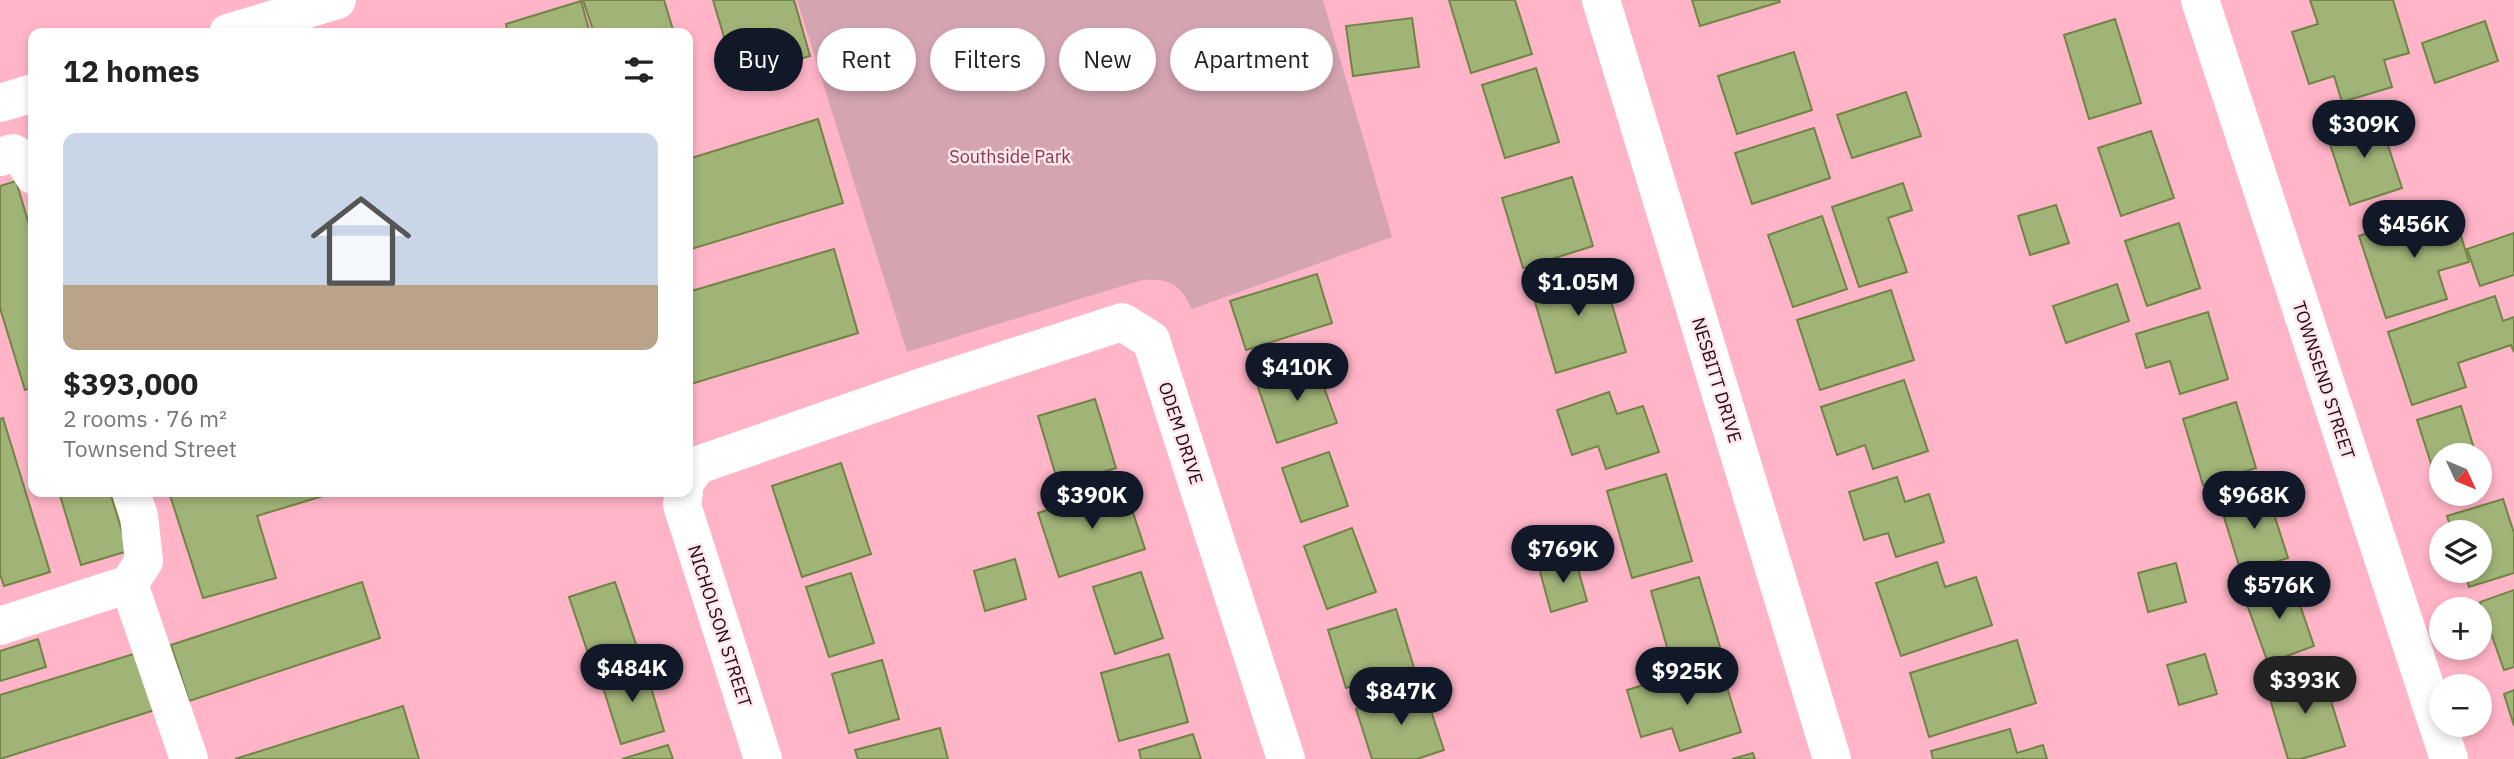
<!DOCTYPE html>
<html lang="en">
<head>
<meta charset="utf-8">
<style>
	body { margin:0; font-family:"IBM Plex Sans",sans-serif; background:#f6f6f6; color:#222; height:100vh; display:flex; flex-direction:column; font-size:26px; white-space:nowrap }
	* { box-sizing:border-box; margin:0 }
	p { font-size:23px; color:#767676 }
	.icon { flex:none; width:38px; height:38px; fill:none; stroke:currentColor; stroke-width:2; stroke-linecap:round; stroke-linejoin:round }
	.map { position:relative; flex:1; overflow:hidden }
	.details { position:absolute; left:28px; top:28px; width:665px; height:469px; display:flex; flex-direction:column; background:#fff; border-radius:14px; box-shadow:0 4px 10px #0003 }
	.details>* { flex:none }
	.banner { position:absolute; left:714px; top:28px; width:665px; height:63px; display:flex; gap:14px }
	.needle { width:46px; rotate:134deg }
	.tools { position:absolute; left:2429px; top:443px; display:grid; gap:14px }
	.tools a { display:grid; place-items:center; width:63px; height:63px; border-radius:50%; background:#fff; box-shadow:0 4px 10px #0003; font-size:35px }
	.price { position:absolute; translate:-50% -60px; padding:0 16px; border-radius:24px; background:#111827; color:#fff; font-size:23px; line-height:46px; filter:drop-shadow(0 2px 4px #0008) }
	.price::after { content:''; position:absolute; left:50%; top:42px; width:21px; height:16px; margin-left:-10px; background:inherit; clip-path:polygon(0 0,100% 0,50% 100%) }
	.price.current { background:#222; color:#fff }
	ul { padding:0; list-style:none }
	li { display:grid; align-content:center; gap:14px; height:371px; padding:0 35px }
	li span { display:grid; place-items:center; height:217px; border-radius:14px; color:#555 }
	li>.icon { margin-inline-start:auto }
	span .icon { width:126px; height:126px; fill:#fffc; stroke-width:1 }
	li b { font-size:30px }
	h2 { display:flex; justify-content:space-between; align-items:center; height:84px; padding:0 35px; font-size:30px }
	.chip { padding:0 24px; border-radius:32px; background:#fff; box-shadow:0 4px 10px #0003; font-size:24px; line-height:63px }
	.chip.current { background:#111827; color:#fff }
	.map>svg:first-child { display:block }
	.green { fill:#d4a5b1 }
	.building { fill:#a1b478; stroke:#728445; stroke-width:2 }
	.lines { fill:none; stroke-linecap:round; stroke-linejoin:round }
	.minor { stroke:#fff; stroke-width:38 }
	.labels { text-anchor:middle; dominant-baseline:central; stroke-width:5; stroke-linejoin:round; paint-order:stroke }
	.park-label { font-size:18px; fill:#863650; stroke:#fee6eb }
	.street-label { font-size:18px; fill:#230911; stroke:#fee6eb }
</style>
</head>
<body>
<div class="map">
<svg width="2514" height="759" viewBox="0 0 2514 759">
	<rect width="100%" height="100%" fill="#ffb4c7"/>
	<path class="green" d="M797 0H1323L1392 237 1192 309C1180 284 1170 278 1142 280L907 352Z"/>
	<g class="building">
		<polygon points="583,0 664,0 674,33 594,33"/>
		<polygon points="713,0 794,0 810,56 736,77"/>
		<polygon points="1449,0 1515,0 1532,54 1471,73"/>
		<polygon points="1692,0 1779,0 1780,2 1700,26"/>
		<polygon points="2310,0 2393,0 2409,53 2384,60 2392,87 2342,102 2334,76 2309,84 2292,32 2318,24"/>
		<polygon points="581,1 590,33 508,33 506,24"/>
		<polygon points="1412,18 1419,67 1353,76 1346,26"/>
		<polygon points="2115,19 2141,103 2089,119 2064,35"/>
		<polygon points="2485,21 2498,61 2435,83 2422,43"/>
		<polygon points="1794,52 1812,110 1737,134 1718,76"/>
		<polygon points="1536,68 1559,142 1505,158 1482,85"/>
		<polygon points="1906,92 1921,136 1852,158 1837,115"/>
		<polygon points="2378,115 2402,188 2350,205 2326,132"/>
		<polygon points="818,119 843,203 688,250 688,159"/>
		<polygon points="1814,128 1830,178 1752,204 1735,153"/>
		<polygon points="2151,131 2174,198 2121,216 2098,148"/>
		<polygon points="1572,177 1593,246 1523,268 1502,198"/>
		<polygon points="16,181 33,238 33,387 25,390 0,308 0,186"/>
		<polygon points="1903,183 1912,210 1888,218 1907,272 1859,287 1832,207"/>
		<polygon points="2056,205 2069,243 2030,255 2018,216"/>
		<polygon points="2452,206 2469,262 2438,271 2447,299 2386,318 2359,236"/>
		<polygon points="1822,216 1847,289 1793,307 1768,235"/>
		<polygon points="2179,223 2200,288 2147,306 2125,241"/>
		<polygon points="2514,233 2514,275 2480,286 2467,249"/>
		<polygon points="834,249 858,333 688,385 688,292"/>
		<polygon points="1600,264 1626,352 1556,373 1530,285"/>
		<polygon points="1317,274 1332,323 1246,350 1230,301"/>
		<polygon points="2117,284 2129,321 2066,343 2053,306"/>
		<polygon points="1891,290 1914,360 1820,390 1797,320"/>
		<polygon points="2495,296 2503,321 2514,317 2514,352 2511,345 2458,363 2466,387 2412,405 2388,332"/>
		<polygon points="2208,312 2228,379 2180,394 2170,361 2146,368 2136,334"/>
		<polygon points="1315,363 1337,423 1277,443 1257,384"/>
		<polygon points="1904,380 1928,451 1873,469 1865,445 1837,455 1821,407"/>
		<polygon points="1609,392 1617,414 1643,406 1659,452 1606,469 1598,446 1572,455 1557,410"/>
		<polygon points="1095,399 1116,468 1059,486 1038,416"/>
		<polygon points="2236,402 2256,468 2203,485 2183,419"/>
		<polygon points="2461,406 2476,455 2441,455 2441,487 2439,488 2417,420"/>
		<polygon points="3,418 50,572 4,586 0,574 0,419"/>
		<polygon points="1329,452 1348,506 1301,522 1282,468"/>
		<polygon points="841,463 871,554 802,577 772,486"/>
		<polygon points="1666,474 1692,561 1632,578 1607,491"/>
		<polygon points="1897,477 1905,502 1929,494 1944,542 1896,557 1888,533 1864,540 1849,492"/>
		<polygon points="1124,485 1145,549 1059,577 1038,513"/>
		<polygon points="2266,489 2288,558 2241,572 2220,504"/>
		<polygon points="59,492 110,492 128,551 81,565"/>
		<polygon points="169,492 336,492 257,516 276,578 203,598"/>
		<polygon points="2503,499 2514,533 2514,573 2469,587 2464,570 2480,570 2480,532 2452,532 2447,516"/>
		<polygon points="1352,528 1376,592 1327,609 1304,546"/>
		<polygon points="1575,558 1587,601 1551,612 1539,568"/>
		<polygon points="1015,559 1026,599 985,611 974,571"/>
		<polygon points="1937,562 1945,587 1976,577 1992,625 1901,656 1876,583"/>
		<polygon points="2176,563 2186,602 2148,612 2138,573"/>
		<polygon points="1141,572 1163,638 1115,654 1093,587"/>
		<polygon points="851,573 874,643 829,657 806,587"/>
		<polygon points="1699,577 1720,647 1671,661 1651,591"/>
		<polygon points="2291,579 2314,646 2268,663 2244,596"/>
		<polygon points="362,582 380,638 189,701 171,645"/>
		<polygon points="615,582 638,650 592,665 569,597"/>
		<polygon points="2514,590 2514,667 2504,670 2480,602"/>
		<polygon points="1396,609 1414,668 1346,688 1328,630"/>
		<polygon points="38,639 46,667 0,681 0,651"/>
		<polygon points="2017,640 2036,703 1929,737 1910,673"/>
		<polygon points="140,652 158,709 0,759 0,695"/>
		<polygon points="1169,654 1188,722 1119,741 1101,673"/>
		<polygon points="2205,654 2217,694 2179,705 2167,665"/>
		<polygon points="882,660 899,719 849,733 832,674"/>
		<polygon points="1719,662 1741,732 1680,751 1672,728 1641,737 1627,690"/>
		<polygon points="644,664 664,731 621,744 600,678"/>
		<polygon points="2321,669 2345,746 2301,759 2288,759 2266,686"/>
		<polygon points="1423,687 1444,750 1417,759 1372,759 1356,709"/>
		<polygon points="2514,690 2514,726 2504,694"/>
		<polygon points="403,706 419,759 235,759"/>
		<polygon points="940,728 948,759 858,759 855,750"/>
		<polygon points="2010,729 2017,753 2043,745 2047,759 1933,759 1931,751"/>
		<polygon points="1193,734 1201,759 1141,759 1139,750"/>
		<polygon points="668,745 673,759 622,759"/>
		<polygon points="1753,753 1755,759 1732,759"/>
	</g>
	<g class="lines">
		<g class="minor">
			<polyline points="1601,0 1832,759"/>
			<polyline points="2200,0 2449,759"/>
			<polyline points="228,33 337,0"/>
			<polyline points="0,103 33,93"/>
			<polyline points="0,157 13,153 23,159 33,175"/>
			<polyline points="688,478 698,465 922,387 1122,322 1151,340 1286,759"/>
			<polyline points="684,492 682,505 763,759"/>
			<polyline points="129,584 189,759"/>
			<polyline points="0,626 129,584 144,561 139,516 131,492"/>
		</g>
	</g>
	<g class="labels">
		<g class="park-label">
			<text x="1010" y="156">Southside Park</text>
		</g>
		<g class="street-label">
			<text transform="translate(1717 380) rotate(73)">NESBITT DRIVE</text>
			<text transform="translate(2324 380) rotate(72)">TOWNSEND STREET</text>
			<text transform="translate(1181 433) rotate(72)">ODEM DRIVE</text>
			<text transform="translate(720 626) rotate(72)">NICHOLSON STREET</text>
		</g>
	</g>
</svg>
<div class="tools">
<a><svg class="needle" viewBox="-14 -14 28 28"><path d="M0-13l5 13h-10z" fill="#e53935"/><path d="M0 13l5-13h-10z" fill="#767676"/></svg></a>
<a><svg class="icon" aria-label="layers" viewBox="0 0 24 24"><path d="M12 4l9 5-9 5-9-5zM3 14l9 5 9-5"/></svg></a>
<a>+</a>
<a>−</a>
</div>
<b class="price" style="left:2364px;top:160px">$309K</b>
<b class="price" style="left:2414px;top:260px">$456K</b>
<b class="price" style="left:1578px;top:318px">$1.05M</b>
<b class="price" style="left:1297px;top:403px">$410K</b>
<b class="price" style="left:1092px;top:531px">$390K</b>
<b class="price" style="left:2254px;top:531px">$968K</b>
<b class="price" style="left:1563px;top:585px">$769K</b>
<b class="price" style="left:2279px;top:621px">$576K</b>
<b class="price" style="left:632px;top:704px">$484K</b>
<b class="price" style="left:1687px;top:707px">$925K</b>
<b class="price current" style="left:2305px;top:716px">$393K</b>
<b class="price" style="left:1401px;top:727px">$847K</b>
<div class="banner">
<a class="chip current">Buy</a>
<a class="chip">Rent</a>
<a class="chip">Filters</a>
<a class="chip">New</a>
<a class="chip">Apartment</a>
</div>
<section class="details">
<h2>12 homes<svg class="icon" aria-label="filters" viewBox="0 0 24 24"><path d="M4 7h16M4 17h16"/><circle cx="9" cy="7" r="2"/><circle cx="15" cy="17" r="2"/></svg></h2>
<ul>
<li><span style="background:linear-gradient(#c9d6e8 70%,#b9a48a 0)"><svg class="icon" aria-label="home" viewBox="0 0 24 24"><path d="M3 11l9-7 9 7M6 9v11h12V9"/></svg></span><div><b>$393,000</b><p>2 rooms · 76 m²</p><p>Townsend Street</p></div></li>
</ul>
</section>
</div>
</body>
</html>
